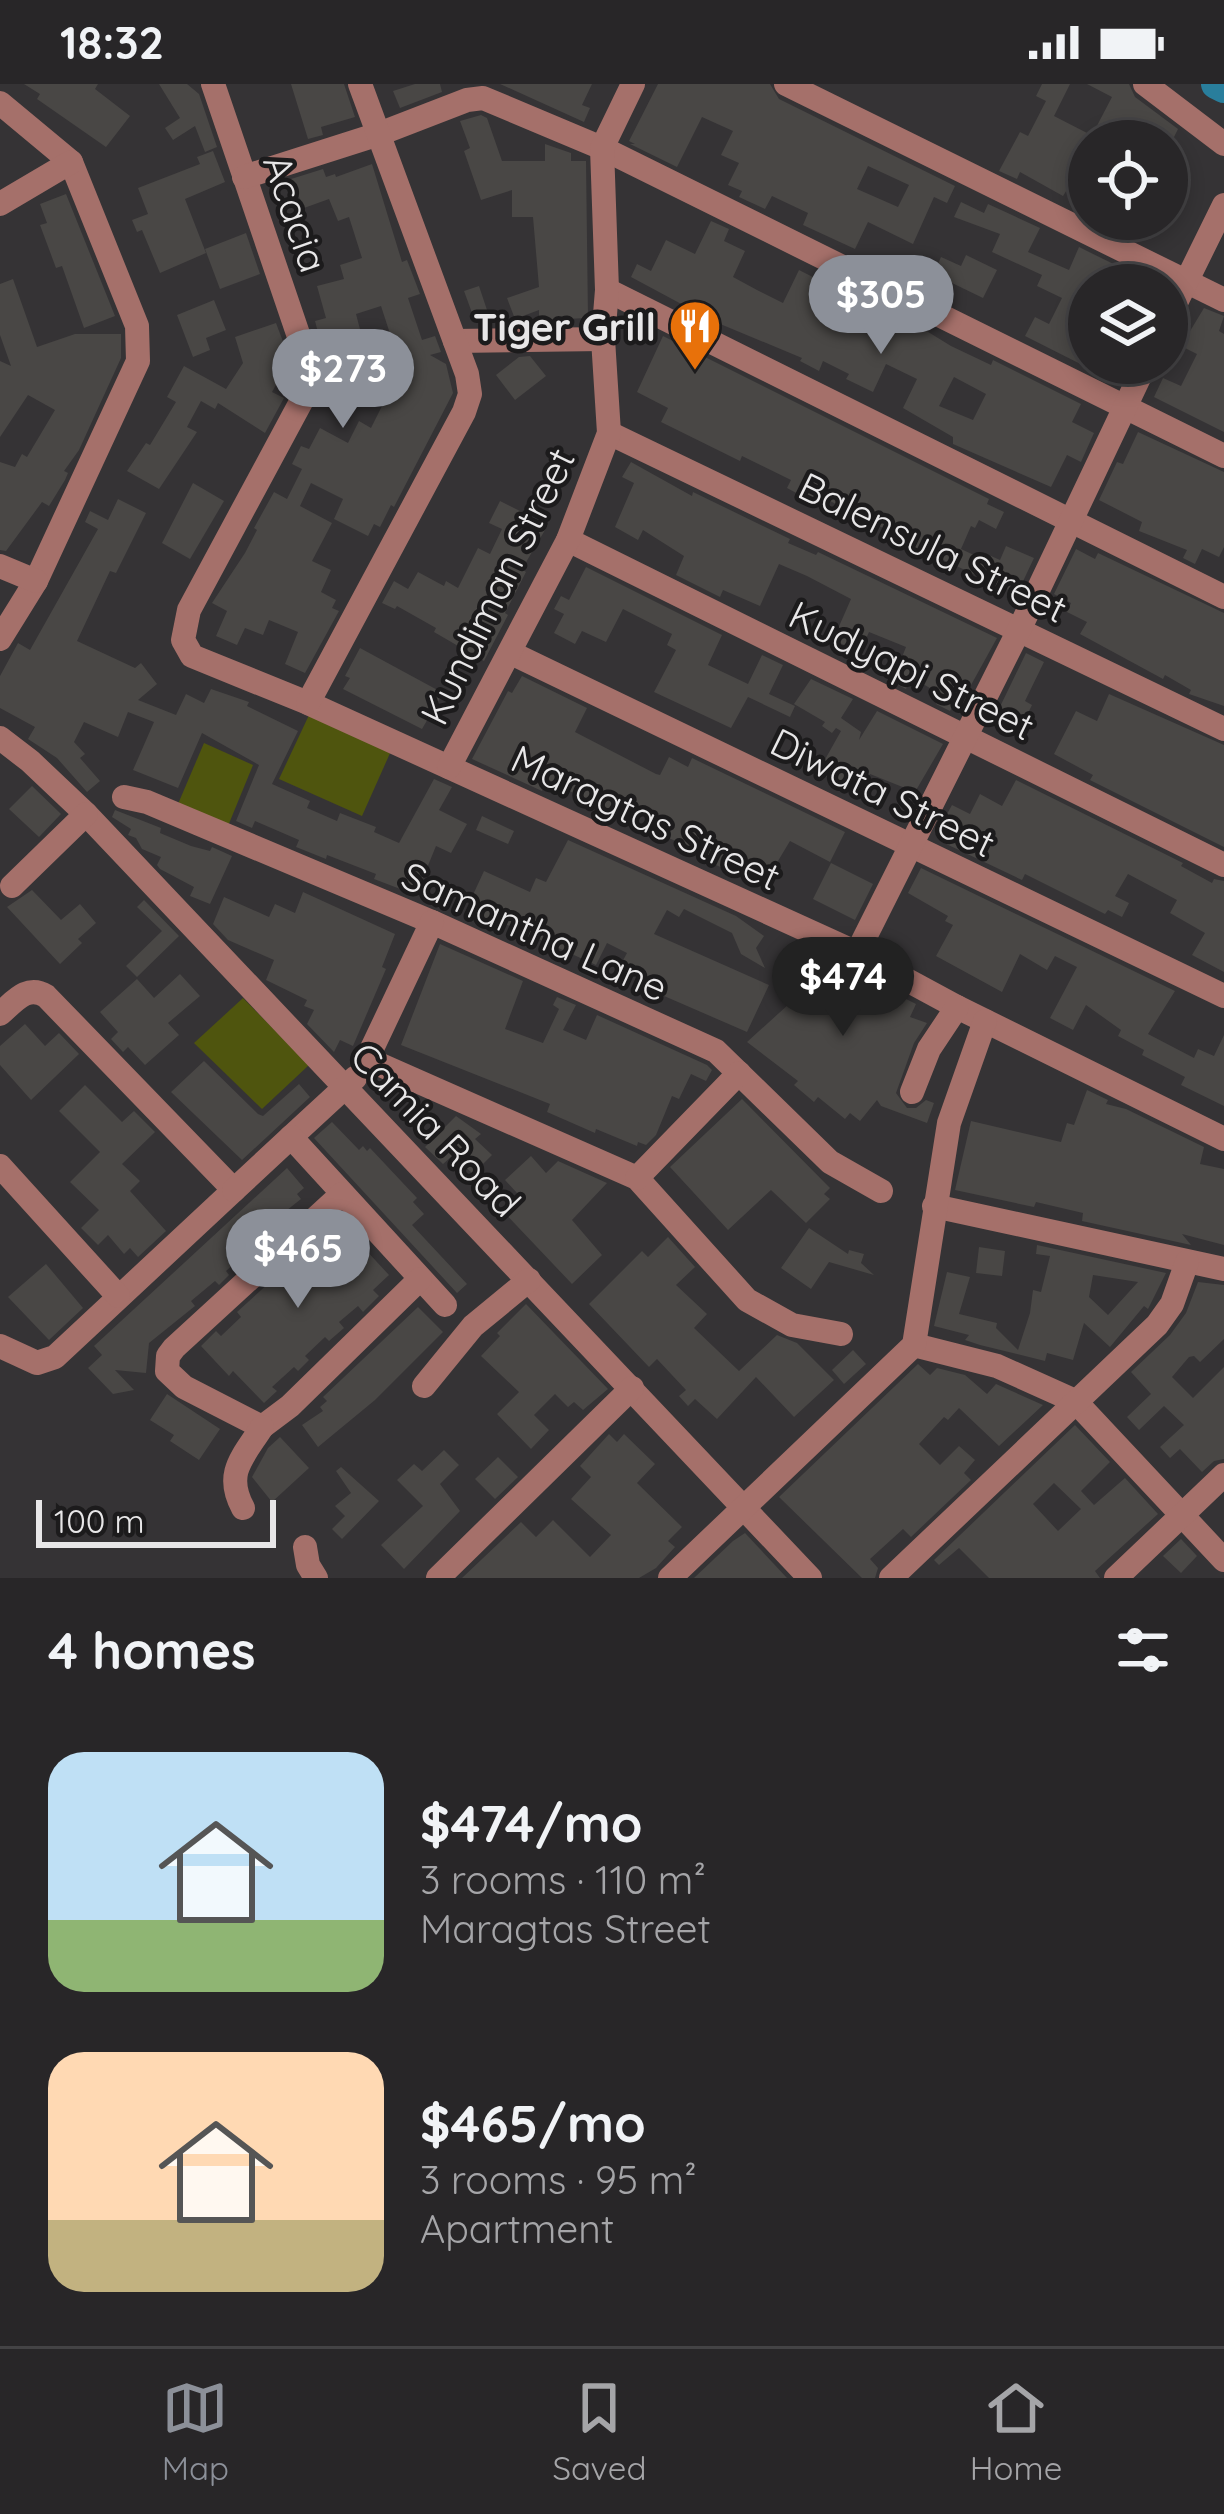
<!DOCTYPE html>
<html lang="en">
<head>
<meta charset="utf-8">
<style>
	body { margin:0; font-family:Quicksand,sans-serif; background:#343234; color:#f1f3f6; height:100vh; display:flex; flex-direction:column; font-size:45px; white-space:nowrap }
	* { box-sizing:border-box; margin:0 }
	p { font-size:39px; color:#a5a5a8 }
	.icon { flex:none; width:66px; height:66px; fill:none; stroke:currentColor; stroke-width:2; stroke-linecap:round; stroke-linejoin:round }
	.map { position:relative; height:1494px; overflow:hidden }
	.sheet { display:flex; flex-direction:column; background:#282628; flex:1 }
	.sheet>* { flex:none }
	.tools { position:absolute; left:1068px; top:36px; display:grid; gap:24px }
	.tools a { display:grid; place-items:center; width:120px; height:120px; border-radius:50%; background:#282628; box-shadow:0 6px 18px #0003,0 0 0 3px #444345; font-size:60px }
	.scale { position:absolute; left:36px; bottom:30px; width:240px; box-sizing:border-box; padding-left:12px; border:6px solid #e8e7e8; border-top:0; font-size:33px; line-height:42px; white-space:nowrap; color:#e8e7e8; -webkit-text-stroke:9px #1c1b1c; paint-order:stroke }
	.price { position:absolute; translate:-50% -102px; padding:0 27px; border-radius:42px; background:#8c9099; color:#fff; font-size:39px; line-height:78px; filter:drop-shadow(0 3px 6px #0008) }
	.price::after { content:''; position:absolute; left:50%; top:72px; width:36px; height:27px; margin-left:-18px; background:inherit; clip-path:polygon(0 0,100% 0,50% 100%) }
	.price.active { background:#222; color:#fff }
	ul { padding:0; list-style:none }
	li { display:flex; align-items:center; gap:36px; height:300px; padding:0 48px }
	li span { display:grid; place-items:center; flex:none; width:336px; height:240px; border-radius:36px; color:#555 }
	li>.icon { margin-inline-start:auto }
	span .icon { width:144px; height:144px; fill:#fffc; stroke-width:1 }
	li b { font-size:51px }
	h2 { display:flex; justify-content:space-between; align-items:center; height:144px; padding:0 48px; font-size:51px }
	.status { display:flex; justify-content:space-between; align-items:center; height:84px; padding:0 60px; background:#282628; direction:ltr }
	.status svg { height:33px; fill:currentColor }
	.menu { display:flex; justify-content:space-around; align-items:center; height:168px; border-top:3px solid #444345; background:#282628; font-size:33px; color:#a5a5a8 }
	.menu a { display:grid; justify-items:center; gap:6px }
	.menu .active { color:#8c9099 }
	.map>svg:first-child { display:block }
	.green { fill:#4f550e }
	.lines { fill:none; stroke-linecap:round; stroke-linejoin:round }
	.river { stroke:#297e9c; stroke-width:30 }
	.building { fill:#494745; fill-rule:evenodd }
	.minor { stroke:#a5706a; stroke-width:24 }
	.labels { text-anchor:middle; dominant-baseline:central; stroke-width:9; stroke-linejoin:round; paint-order:stroke }
	.street-label { font-size:39px; fill:#e8e7e8; stroke:#1c1b1c }
	.poi-label { font-size:39px; font-weight:bold; fill:#e8e7e8; stroke:#1c1b1c; text-anchor:end }
</style>
</head>
<body>
<div class="status"><b>18:32</b><svg viewBox="0 0 49 12"><path d="M0 12V9h3v3zM5 12V6h3v6zM10 12V3h3v9zM15 12V0h3v12zM26 1h20v11H26zM47 4h2v5h-2z"/></svg></div>
<div class="map">
<svg width="1224" height="1494" viewBox="0 0 1224 1494">
	<rect width="100%" height="100%" fill="#353335"/>
	<g class="green">
		<polygon points="309,631 391,667 362,732 279,695"/>
		<polygon points="204,659 253,681 228,742 178,720"/>
		<polygon points="243,914 309,981 262,1025 194,959"/>
	</g>
	<g class="lines">
		<polyline class="river" points="1216,0 1224,4"/>
	</g>
	<g class="building">
		<polygon points="24,0 98,0 95,5 130,32 106,63 37,15 40,10"/>
		<polygon points="159,0 187,0 199,10 217,63 205,68 195,42 173,56 165,44 180,34"/>
		<polygon points="291,0 344,0 355,33 321,43 323,51 308,55"/>
		<polygon points="415,0 440,0 442,8 400,24 393,7"/>
		<polygon points="500,0 592,0 582,21 590,24 584,38"/>
		<path d="M658 0H770L779 15 955 102 947 119 934 113 913 160 868 138 855 165 803 141 808 129 772 112 765 125 739 113 742 107 728 101 739 79 721 71 733 47 702 33 677 83 630 60H635L629 57ZM868 82 909 101 898 123 857 105Z"/>
		<polygon points="1042,0 1070,0 1054,32 1089,50 1089,115 1068,104 1063,112 1020,88 1017,95 999,87 1020,48 1028,52 1046,17 1036,12"/>
		<polygon points="1087,0 1129,0 1135,13 1178,45 1172,57 1089,57 1112,13"/>
		<polygon points="481,31 487,34 502,77 545,77 545,60 571,69 571,77 586,77 588,234 539,236 539,226 515,235 507,214 539,203 533,133 512,133 512,106 481,116 464,67 470,64 460,37"/>
		<polygon points="213,67 225,98 185,115 206,169 160,189 142,146 137,148 132,136 148,130 138,104 200,80 197,73"/>
		<polygon points="372,80 402,178 407,176 420,210 408,214 422,256 435,252 441,268 430,271 446,280 453,309 394,423 391,421 380,443 374,440 368,452 334,435 343,415 311,399 300,422 332,439 312,477 331,486 321,508 336,516 332,524 339,527 305,589 285,580 298,548 269,536 263,551 245,544 237,561 216,552 227,527 212,519 245,469 257,446 254,444 274,408 287,415 302,385 292,380 301,362 309,365 320,344 348,359 359,337 371,344 397,292 394,262 381,222 356,230 368,276 328,287 315,237 326,234 317,202 344,195 340,181 362,174 349,133 338,137 329,115 304,124 291,95 323,85 326,93 335,90 336,93"/>
		<polygon points="66,110 115,232 84,244 62,182 56,184 40,141 47,139 40,120"/>
		<polygon points="961,118 984,129 988,120 1040,144 1028,168 1069,186 1079,163 1156,201 1089,201 1089,217 1078,240 1089,245 1089,279 1128,279 1118,299 1025,252 1035,233 1049,240 1062,214 1037,202 1042,191 992,168 1000,150 954,133"/>
		<path d="M711 137 729 145 724 157 745 167 733 193 757 206 783 219 799 186 880 227 883 221 927 243 925 246 951 262 991 281 993 276 1081 320 1072 338 1094 349 1081 378 1067 371 1051 403 953 360V353L903 324 917 295 886 280 873 308 846 295 849 290 823 277 819 287 800 277 802 274 713 237 631 193 637 180 651 187 666 156 695 170ZM954 293 986 310 973 336 939 322Z"/>
		<polygon points="246,149 260,190 220,205 205,165"/>
		<polygon points="966,171 997,186 983,214 952,199 948,207 939,203 936,210 918,201 929,178 937,182 941,173 961,182"/>
		<polygon points="13,195 37,263 75,250 121,250 121,274 79,366 64,387 68,389 65,396 49,422 42,418 6,467 0,466 0,378 15,383 22,370 27,373 55,326 28,311 0,353 0,277 11,282 0,251 0,200"/>
		<polygon points="479,202 489,232 475,237 464,207"/>
		<polygon points="214,216 226,246 206,254 210,266 193,273 177,231"/>
		<polygon points="1204,224 1224,232 1219,247 1224,250 1224,348 1154,313 1163,294 1181,302 1197,270 1181,262"/>
		<polygon points="276,239 290,276 272,308 284,314 265,349 218,319 215,325 201,317 187,343 197,348 159,405 127,387 146,359 150,361 176,318 167,313 184,282 226,305 243,279 235,253"/>
		<polygon points="663,252 989,415 987,420 1004,428 996,445 979,436 975,444 971,442 961,465 989,478 991,472 1000,476 1006,462 1034,474 1017,510 939,474 898,458 896,462 884,456 889,447 830,417 826,425 787,404 791,396 742,372 740,377 661,338 668,324 637,308"/>
		<polygon points="530,272 546,292 515,316 496,291 519,273"/>
		<polygon points="1138,348 1224,388 1224,463 1219,473 1202,465 1195,480 1183,474 1187,466 1139,447 1142,438 1099,416 1117,378 1123,380"/>
		<polygon points="631,378 692,412 693,408 790,455 788,459 816,471 818,468 997,554 960,621 955,618 950,627 936,620 942,611 916,596 912,603 908,601 906,605 892,598 906,563 869,548 860,568 833,556 851,515 807,492 779,480 760,522 723,506 720,513 676,491 684,472 643,446 638,456 615,443 634,399 622,393"/>
		<polygon points="193,399 224,417 190,475 162,459"/>
		<polygon points="118,415 146,429 116,489 110,487 77,557 135,584 141,579 157,600 138,616 176,631 186,610 204,619 211,605 249,618 247,622 298,647 272,700 310,717 307,724 337,737 340,729 376,743 374,748 399,759 434,695 452,703 439,726 467,740 451,769 436,762 416,811 374,795 376,790 327,771 326,775 296,763 299,756 255,737 252,744 236,737 259,681 202,649 178,704 133,686 154,638 128,628 118,653 84,638 74,658 85,670 80,674 100,697 87,708 57,674 28,655 35,643 0,624 0,592 18,559 30,566 98,445 85,438 90,427 108,436"/>
		<polygon points="500,417 548,441 522,485 526,488 505,529 508,531 484,577 434,548 436,544 397,522 395,525 382,519 394,497 408,505 418,488 444,502 446,497 458,504 478,464 490,470 502,445 489,439"/>
		<polygon points="1076,465 1095,475 1098,469 1224,529 1224,622 1189,610 1191,606 1165,591 1163,595 1080,550 1087,538 1067,528 1071,519 1054,510"/>
		<polygon points="586,483 722,551 708,581 748,600 762,571 783,581 769,610 795,622 790,633 748,613 731,644 654,608 676,566 667,561 672,550 623,525 606,558 582,547 575,560 554,549 564,530 554,525 561,512 569,516"/>
		<polygon points="360,564 443,609 422,645 343,605 350,594 345,592"/>
		<polygon points="1026,569 1044,578 1025,617 1032,621 1021,643 996,631"/>
		<polygon points="522,592 587,624 575,648 656,690 660,691 669,673 688,683 692,674 845,748 830,778 790,757 763,802 698,773 701,768 664,752 669,742 634,725 628,738 547,695 542,707 472,675 508,607 512,609"/>
		<polygon points="811,595 853,615 841,634 861,648 859,656 877,627 943,660 915,708 870,690 860,710 818,688 841,647 836,644 832,649 822,642 825,638 794,620"/>
		<polygon points="1109,610 1224,661 1224,763 1090,696 1093,691 1054,670 1076,627 1097,637"/>
		<polygon points="1016,696 1183,779 1181,782 1212,799 1214,795 1224,797 1224,888 1192,871 1205,849 1170,829 1177,816 1128,790 1115,812 1129,819 1122,833 1108,826 1105,830 1025,790 1022,796 942,758 946,750 938,746 952,721 970,730 980,710 1002,722"/>
		<polygon points="32,702 61,730 39,753 9,725"/>
		<polygon points="115,726 161,744 160,749 191,762 210,767 212,763 232,772 210,820 190,812 194,803 160,785 157,781 161,773 142,765 136,754 128,751 131,745 112,733"/>
		<polygon points="482,732 514,747 508,760 476,746"/>
		<polygon points="568,756 736,832 764,852 756,864 765,884 741,870 732,849 684,825 679,833 667,826 654,850 769,901 747,948 648,905 652,896 621,880 627,869 607,859 596,881 503,839 500,844 465,828 484,787 530,808 536,794 546,798"/>
		<polygon points="831,779 873,800 855,836 813,815"/>
		<polygon points="921,784 1175,907 1148,950 1194,974 1198,965 1214,972 1224,951 1224,1022 1181,1001 1185,993 1142,971 1144,966 1118,952 1121,946 1086,921 1073,946 1050,934 1077,883 1055,872 1047,886 1020,870 1002,908 936,872 953,841 945,837 948,832 908,809"/>
		<polygon points="32,806 61,836 80,820 96,839 78,855 82,859 60,880 7,823"/>
		<polygon points="303,808 395,850 382,883 386,885 353,962 340,956 334,968 307,940 314,926 304,922 307,916 266,896 274,876 228,856 213,840 224,813 269,833 275,820 295,829"/>
		<polygon points="144,816 179,852 137,893 126,882 162,847 137,823"/>
		<polygon points="440,860 523,897 505,945 543,959 559,925 553,921 557,913 576,921 563,946 586,956 597,931 707,981 712,986 706,997 691,990 679,1015 672,1012 656,1051 646,1061 638,1058 637,1062 596,1045 595,1049 547,1028 550,1020 401,961"/>
		<polygon points="801,862 916,920 910,933 927,939 914,959 896,1009 907,1024 916,1024 926,1016 934,1019 927,1039 881,1022 877,1016 860,1037 850,1029 845,1035 818,1013 814,1018 794,1001 798,997 747,958 800,910 785,902"/>
		<polygon points="180,890 200,912 168,939 179,951 145,981 128,963 123,968 111,955 118,948 100,928 137,895 154,914"/>
		<polygon points="25,940 45,962 59,949 79,970 31,1016 0,981 0,962"/>
		<polygon points="204,977 258,1030 263,1032 299,1000 310,1013 242,1076 171,1008"/>
		<polygon points="85,1001 122,1038 134,1027 155,1048 122,1080 140,1097 130,1107 166,1147 138,1173 130,1164 124,1170 108,1151 98,1161 81,1144 99,1126 70,1098 100,1068 59,1027"/>
		<polygon points="1087,1006 1108,1016 1106,1020 1126,1025 1204,1063 1200,1080 1224,1085 1224,1161 1182,1150 1191,1161 1082,1137 1083,1129 1036,1118 1034,1123 955,1106 971,1037 1061,1058 1067,1039 1074,1041"/>
		<polygon points="742,1015 830,1104 824,1110 830,1115 806,1139 771,1106 728,1146 670,1083"/>
		<polygon points="456,1032 481,1050 475,1055 492,1071 473,1090 453,1071 443,1080 425,1063"/>
		<polygon points="332,1038 359,1066 363,1062 367,1067 370,1064 417,1114 413,1118 424,1130 412,1141 467,1200 457,1209 314,1054"/>
		<polygon points="531,1072 546,1089 558,1077 607,1099 572,1136 602,1171 572,1200 501,1125 517,1109 505,1096"/>
		<polygon points="287,1084 304,1104 297,1110 301,1115 262,1146 264,1149 259,1154 264,1159 254,1168 251,1165 226,1187 229,1191 219,1201 215,1197 191,1217 195,1222 149,1259 146,1289 115,1286 134,1306 113,1310 88,1284 102,1271 94,1262"/>
		<polygon points="338,1136 389,1191 373,1206 379,1212 363,1228 358,1222 339,1238 344,1244 329,1257 325,1253 305,1272 309,1276 298,1287 294,1283 272,1303 277,1307 264,1319 233,1287 229,1292 201,1262 216,1247 221,1252 241,1233 237,1228"/>
		<polygon points="809,1144 848,1170 849,1166 864,1170 861,1179 874,1191 829,1178 811,1205 781,1184"/>
		<polygon points="668,1153 695,1183 676,1201 707,1230 694,1244 739,1287 777,1251 797,1259 834,1296 794,1333 756,1293 717,1335 695,1315 688,1322 679,1312 686,1306 657,1275 649,1283 589,1220 642,1167 648,1173"/>
		<path d="M1037 1161 1166 1189 1148 1225 1144 1222 1110 1263 1084 1239 1073 1276 1047 1269 1045 1277 980 1261 965 1256 969 1251 934 1242 947 1188 970 1193 959 1230 997 1239 996 1244 1018 1266 1030 1229 1033 1206 1041 1208 1050 1172 1036 1170ZM1093 1191 1138 1198 1108 1231 1089 1213Z"/>
		<polygon points="979,1163 1005,1167 1002,1192 976,1189"/>
		<polygon points="46,1180 83,1224 49,1256 8,1213"/>
		<polygon points="1198,1198 1224,1201 1224,1255 1200,1278 1194,1272 1189,1273 1172,1293 1193,1314 1224,1283 1224,1375 1214,1377 1202,1388 1180,1365 1170,1374 1160,1363 1184,1341 1164,1322 1139,1346 1127,1333 1151,1310 1131,1288 1170,1251 1186,1229"/>
		<polygon points="526,1220 608,1305 583,1326 574,1318 568,1323 555,1310 534,1331 549,1346 531,1365 497,1330 519,1308 481,1272 500,1252 497,1249"/>
		<polygon points="418,1223 443,1248 375,1316 318,1363 302,1341 323,1327 320,1323 327,1317 323,1313"/>
		<polygon points="853,1266 866,1280 844,1300 832,1286"/>
		<polygon points="918,1280 930,1291 937,1284 965,1291 987,1310 996,1300 1043,1321 999,1362 959,1324 948,1336 944,1333 919,1360 940,1381 959,1362 975,1376 964,1389 971,1396 911,1453 903,1445 870,1475 878,1484 875,1494 862,1494 779,1413"/>
		<polygon points="167,1310 220,1345 199,1376 170,1357 174,1351 150,1336"/>
		<path d="M1075 1341 1110 1378 1081 1407 1094 1421 1125 1394 1158 1430 1095 1487 1100 1494H989L959 1464 939 1481 934 1476ZM1054 1399 1081 1425 1058 1447 1033 1420Z"/>
		<polygon points="609,1350 617,1358 624,1350 655,1380 637,1399 682,1443 668,1457 675,1463 656,1484 639,1494 462,1494 521,1438 536,1453 553,1436 590,1473 611,1451 571,1415 591,1393 580,1382"/>
		<polygon points="280,1353 309,1384 272,1418 252,1393 268,1364"/>
		<polygon points="444,1366 459,1381 440,1400 460,1427 404,1485 381,1461 423,1422 397,1396 414,1380 422,1387"/>
		<polygon points="498,1373 518,1393 495,1415 475,1395"/>
		<polygon points="341,1383 379,1417 342,1455 332,1445 345,1432 335,1422 351,1409 336,1387"/>
		<polygon points="745,1449 787,1494 694,1494 733,1457"/>
		<polygon points="1181,1455 1197,1472 1181,1489 1163,1472"/>
	</g>
	<g class="lines">
		<g class="minor">
			<polyline points="213,0 311,288 309,303 189,526 183,556 192,572 308,619 857,869 957,923 1224,1055"/>
			<polyline points="786,0 1224,216"/>
			<polyline points="1145,0 1224,60"/>
			<polyline points="0,19 71,78 137,242 138,277 36,497 0,555"/>
			<polyline points="244,93 379,50 467,16 483,14 602,64 1224,372"/>
			<polyline points="0,120 71,78"/>
			<polyline points="607,206 1224,513"/>
			<polyline points="1167,237 1224,121"/>
			<polyline points="455,257 603,255"/>
			<polyline points="609,349 1224,645"/>
			<polyline points="568,456 1224,781"/>
			<polyline points="0,482 36,497"/>
			<polyline points="511,569 1224,912"/>
			<polyline points="308,619 464,328 470,310 467,290 360,0"/>
			<polyline points="0,654 30,677 86,730 810,1494"/>
			<polyline points="449,683 568,456 609,349 603,255 607,206 602,64 633,0"/>
			<polyline points="124,713 147,718 432,838 716,967 830,1078 881,1107"/>
			<polyline points="12,802 86,730"/>
			<polyline points="432,838 367,975 637,1094 747,1216 792,1241 841,1250"/>
			<polyline points="857,869 1020,544 1146,279"/>
			<path d="M0 930C14 918 27 900 46 912L234 1106 55 1273 37 1279 0 1262"/>
			<polyline points="912,1008 929,965 957,923"/>
			<polyline points="291,1053 355,994"/>
			<polyline points="0,1082 118,1212"/>
			<polyline points="637,1094 739,989"/>
			<polyline points="234,1106 291,1053 445,1221"/>
			<polyline points="342,1110 174,1264 168,1272 167,1287 184,1303 262,1343 290,1322 420,1195"/>
			<polyline points="934,1122 1224,1185"/>
			<polyline points="914,1261 997,1282 1075,1317 1224,1476"/>
			<polyline points="424,1302 473,1242 529,1196"/>
			<path d="M243 1424C224 1389 243 1373 262 1343"/>
			<polyline points="305,1463 308,1481 316,1494"/>
			<polyline points="438,1494 632,1304"/>
			<polyline points="670,1494 914,1261 949,1039 985,937"/>
			<polyline points="891,1494 1157,1241 1172,1220 1187,1178"/>
			<polyline points="1116,1494 1224,1391"/>
		</g>
	</g>
	<defs>
		<g id="restaurant-pin" transform="scale(2.7)"><path d="M0 17L-7.5 6A9.5 9.5 0 1 1 7.5 6Z" fill="#e8710a" stroke="#1c1b1c"/><path d="M-5-6h1v4h1v-4h1v4h1v-4h1v5L-1.5 .5V6h-2V.5L-5-1ZM5-6V6H3V1.5H1.5Q1.5-4 5-6Z" fill="#fff"/></g>
	</defs>
	<g fill-rule="evenodd">
		<use href="#restaurant-pin" x="695" y="242"/>
	</g>
	<g class="labels">
		<g class="street-label">
			<text transform="translate(296 129) rotate(71)">Acacia</text>
			<text transform="translate(933 463) rotate(26)">Balensula Street</text>
			<text transform="translate(497 502) rotate(-64)">Kundiman Street</text>
			<text transform="translate(912 586) rotate(26)">Kudyapi Street</text>
			<text transform="translate(883 708) rotate(26)">Diwata Street</text>
			<text transform="translate(646 733) rotate(25)">Maragtas Street</text>
			<text transform="translate(535 847) rotate(24)">Samantha Lane</text>
			<text transform="translate(436 1045) rotate(46)">Camia Road</text>
		</g>
		<g class="poi-label">
			<text x="656" y="242">Tiger Grill</text>
		</g>
	</g>
</svg>
<div class="tools">
<a><svg class="icon" aria-label="locate" viewBox="0 0 24 24"><circle cx="12" cy="12" r="6"/><path d="M12 2v4M12 18v4M2 12h4M18 12h4"/></svg></a>
<a><svg class="icon" aria-label="layers" viewBox="0 0 24 24"><path d="M12 4l9 5-9 5-9-5zM3 14l9 5 9-5"/></svg></a>
</div>
<div class="scale">100 m</div>
<b class="price" style="left:881px;top:273px">$305</b>
<b class="price" style="left:343px;top:347px">$273</b>
<b class="price active" style="left:843px;top:955px">$474</b>
<b class="price" style="left:298px;top:1227px">$465</b>
</div>
<section class="sheet">
<h2>4 homes<svg class="icon" aria-label="filters" viewBox="0 0 24 24"><path d="M4 7h16M4 17h16"/><circle cx="9" cy="7" r="2"/><circle cx="15" cy="17" r="2"/></svg></h2>
<ul>
<li><span style="background:linear-gradient(#bfe0f5 70%,#8fb573 0)"><svg class="icon" aria-label="home" viewBox="0 0 24 24"><path d="M3 11l9-7 9 7M6 9v11h12V9"/></svg></span><div><b>$474/mo</b><p>3 rooms · 110 m²</p><p>Maragtas Street</p></div></li>
<li><span style="background:linear-gradient(#ffd9b3 70%,#c2b280 0)"><svg class="icon" aria-label="home" viewBox="0 0 24 24"><path d="M3 11l9-7 9 7M6 9v11h12V9"/></svg></span><div><b>$465/mo</b><p>3 rooms · 95 m²</p><p>Apartment</p></div></li>
</ul>
</section>
<nav class="menu">
<a class="active"><svg class="icon" aria-label="map" viewBox="0 0 24 24"><path d="M3 6l6-2 6 2 6-2v14l-6 2-6-2-6 2zM9 4v14M15 6v14"/></svg>Map</a>
<a><svg class="icon" aria-label="saved" viewBox="0 0 24 24"><path d="M7 4h10v16l-5-4-5 4z"/></svg>Saved</a>
<a><svg class="icon" aria-label="home" viewBox="0 0 24 24"><path d="M3 11l9-7 9 7M6 9v11h12V9"/></svg>Home</a>
</nav>
</body>
</html>
